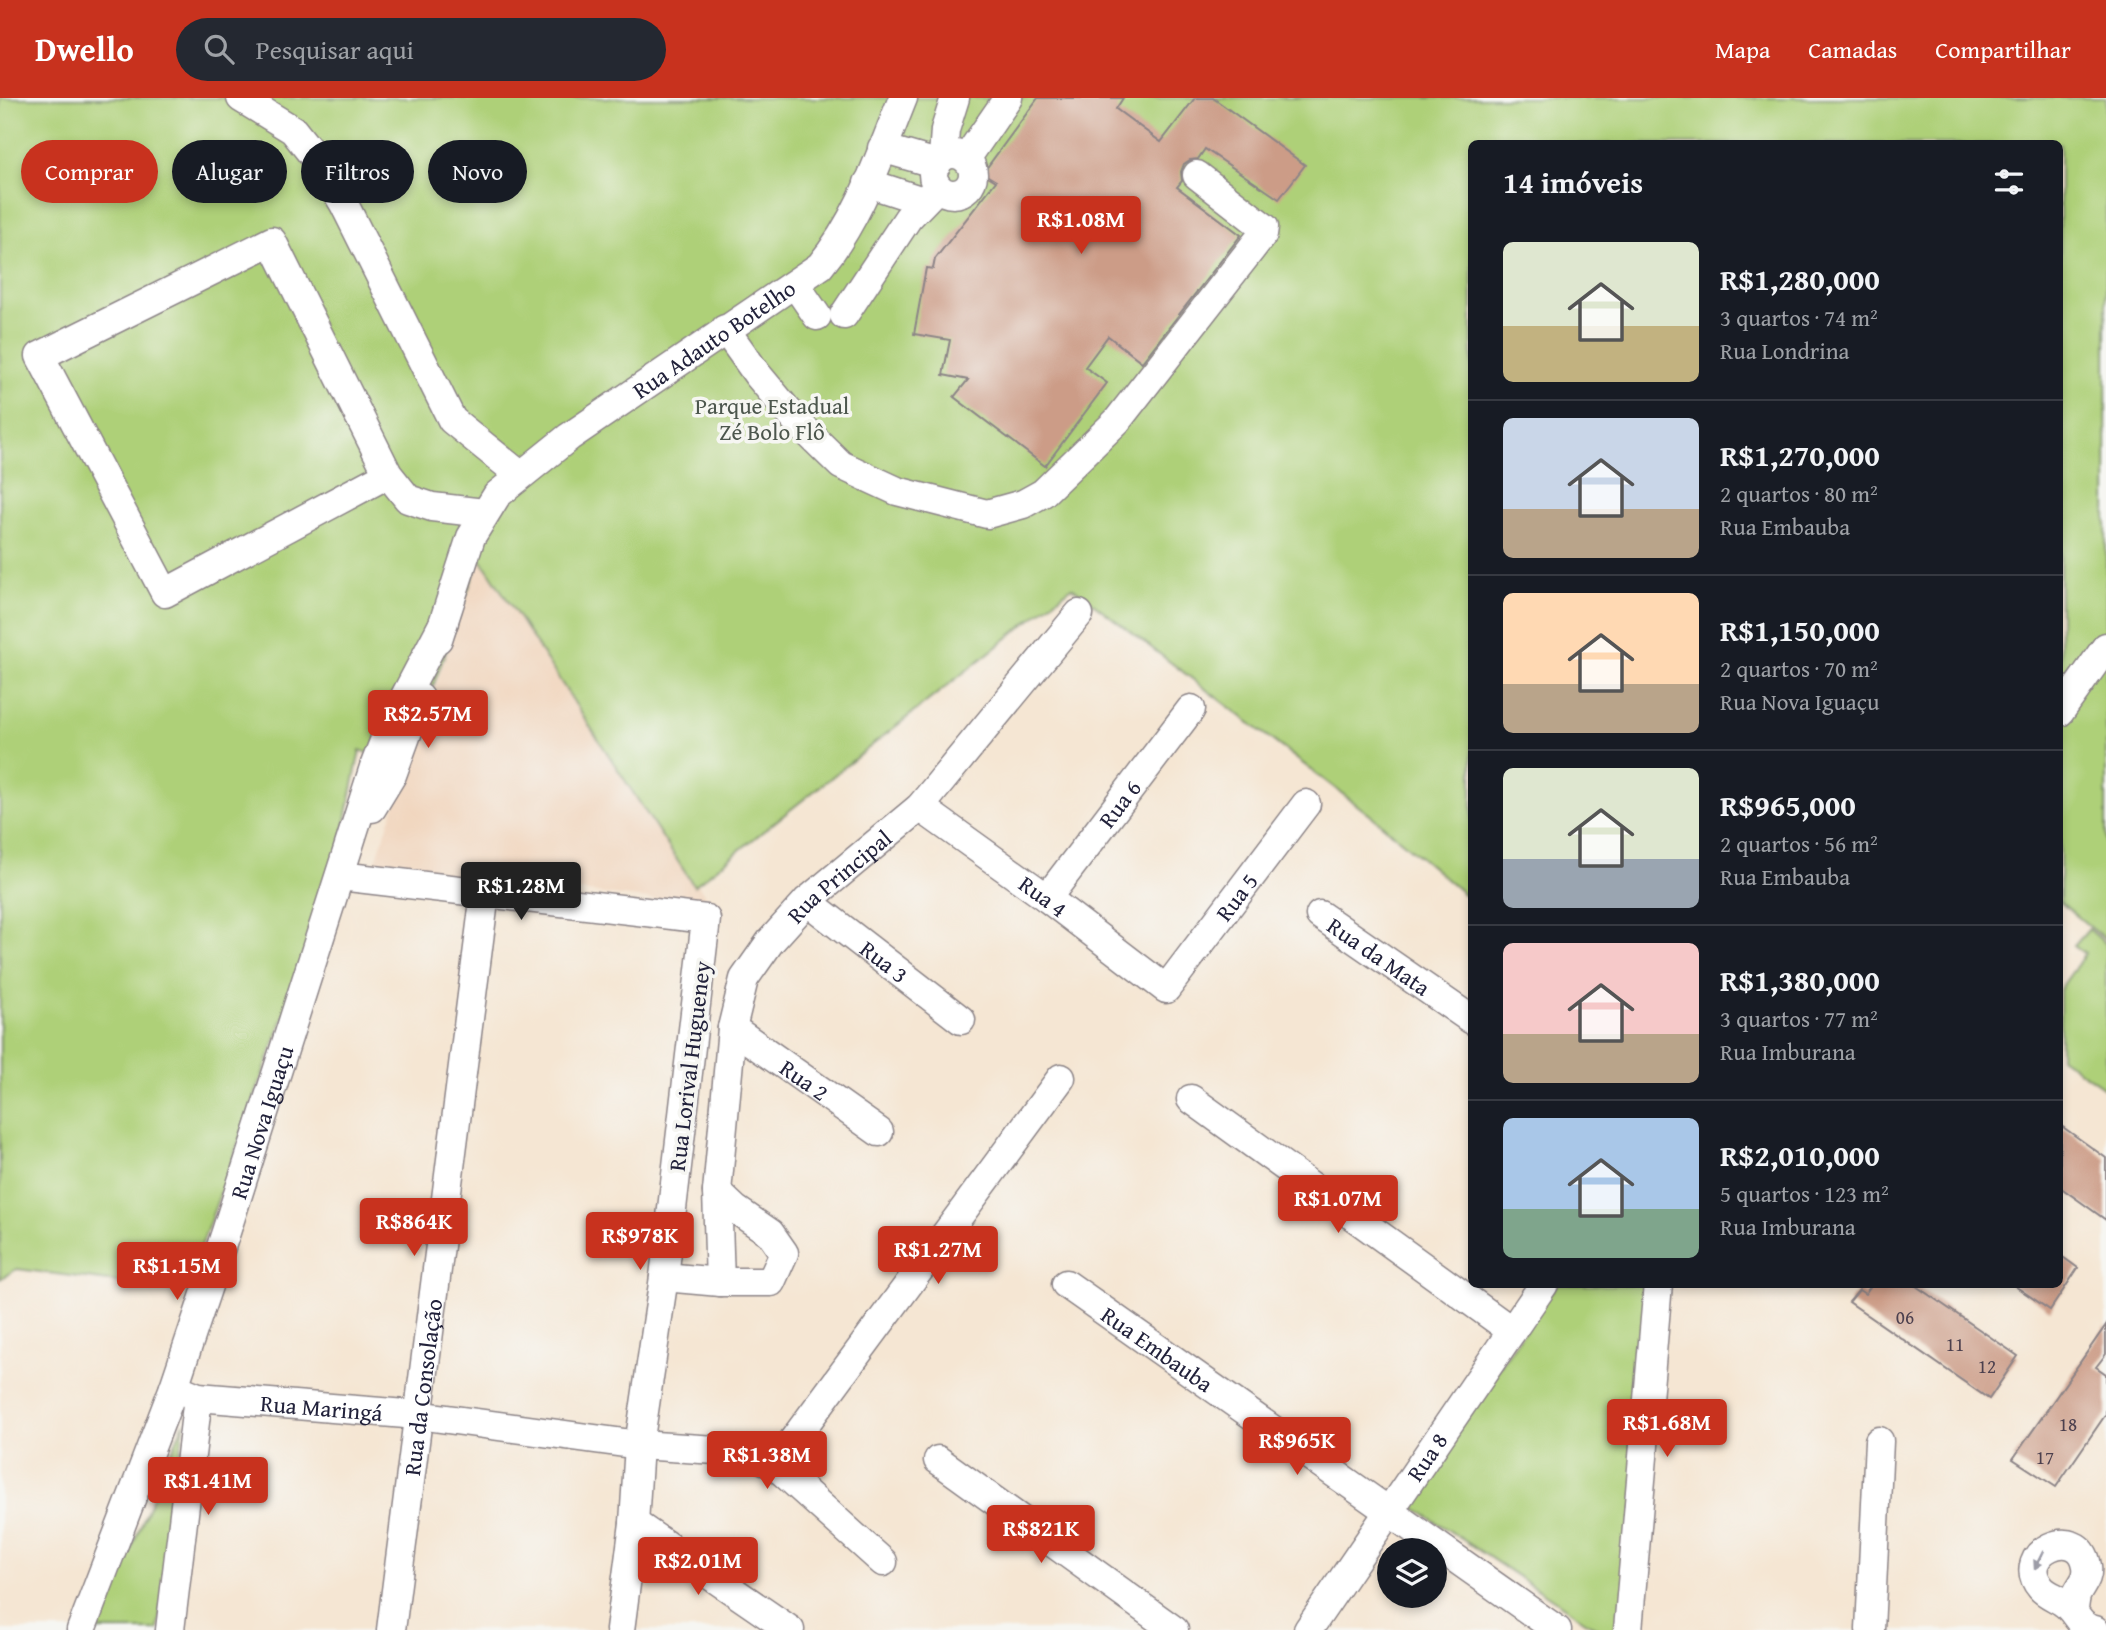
<!DOCTYPE html>
<html lang="pt">
<head>
<meta charset="utf-8">
<style>
	body { margin:0; font-family:"Gentium Book Plus",serif; background:#242831; color:#f1f3f6; height:100vh; display:flex; flex-direction:column; font-size:26px; white-space:nowrap }
	* { box-sizing:border-box; margin:0 }
	p { font-size:23px; color:#9ea1a6 }
	.icon { flex:none; width:38px; height:38px; fill:none; stroke:currentColor; stroke-width:2; stroke-linecap:round; stroke-linejoin:round }
	.map { position:relative; flex:1; overflow:hidden }
	.details { position:absolute; left:1468px; top:42px; width:595px; height:1148px; display:flex; flex-direction:column; background:#171b24; border-radius:10px; box-shadow:0 4px 10px #0003 }
	.details>* { flex:none }
	.guide { position:absolute; left:21px; top:42px; width:665px; height:63px; display:flex; gap:14px }
	.tools { position:absolute; left:1377px; top:1440px; display:grid; gap:14px }
	.tools a { display:grid; place-items:center; width:70px; height:70px; border-radius:50%; background:#171b24; box-shadow:0 4px 10px #0003; font-size:35px }
	.price { position:absolute; translate:-50% -60px; padding:0 16px; border-radius:7px; background:#c8321e; color:#fff; font-size:23px; line-height:46px; filter:drop-shadow(0 2px 4px #0008) }
	.price::after { content:''; position:absolute; left:50%; top:42px; width:21px; height:16px; margin-left:-10px; background:inherit; clip-path:polygon(0 0,100% 0,50% 100%) }
	.price.selected { background:#222; color:#fff }
	ul { padding:0; list-style:none }
	li { display:flex; align-items:center; gap:21px; height:175px; padding:0 35px }
	li+li { border-top:2px solid #363941 }
	li span { display:grid; place-items:center; flex:none; width:196px; height:140px; border-radius:10px; color:#555 }
	li>.icon { margin-inline-start:auto }
	span .icon { width:84px; height:84px; fill:#fffc; stroke-width:1 }
	li b { font-size:30px }
	h2 { display:flex; justify-content:space-between; align-items:center; height:84px; padding:0 35px; font-size:30px }
	.chip { padding:0 24px; border-radius:32px; background:#171b24; box-shadow:0 4px 10px #0003; font-size:24px; line-height:63px }
	.chip.selected { background:#c8321e; color:#fff }
	header { display:flex; align-items:center; gap:42px; box-sizing:border-box; height:98px; padding:0 35px; background:#c8321e; color:#fff }
	header strong { font-size:33px }
	nav { display:flex; gap:38px; margin-inline-start:auto; font-size:24px }
	.search { width:490px; height:63px; background:#242831; display:flex; align-items:center; gap:18px; box-sizing:border-box; padding:0 24px; border-radius:38px; color:#9ea1a6; font-size:26px }
	.map>svg:first-child { display:block }
	.built { fill:#f1d5bd }
	.green { fill:#aed078; stroke:#68795a; stroke-width:2 }
	.building { fill:#cc9c87 }
	.lines { fill:none; stroke-linecap:round; stroke-linejoin:round }
	.minor-casing { stroke:#8c8487; stroke-width:31 }
	.minor { stroke:#fff; stroke-width:28 }
	.oneway { fill:#9c9ca7 }
	.labels { text-anchor:middle; dominant-baseline:central; stroke-width:7; stroke-linejoin:round; paint-order:stroke }
	.number-label { font-size:19px; fill:#4c404e }
	.street-label { font-size:23px; fill:#22223b; stroke:#f6f6f2 }
	.park-label { font-size:23px; fill:#4c564d; stroke:#f6f6f2 }
</style>
</head>
<body>
<header>
<strong>Dwello</strong>
<div class="search"><svg class="icon" aria-label="search" viewBox="0 0 24 24"><circle cx="10" cy="10" r="6"/><path d="M15 15l6 6"/></svg>Pesquisar aqui</div>
<nav><a>Mapa</a><a>Camadas</a><a>Compartilhar</a></nav>
</header>
<div class="map">
<svg width="2106" height="1532" viewBox="0 0 2106 1532">
	<rect width="100%" height="100%" fill="#f6f6f2"/>
	<filter id="ink" filterUnits="userSpaceOnUse"><feTurbulence type="fractalNoise" baseFrequency=".0143" numOctaves="2"/><feDisplacementMap in="SourceGraphic" scale="14" xChannelSelector="R" yChannelSelector="G"/><feConvolveMatrix kernelMatrix="1 2 1 2 8 2 1 2 1" color-interpolation-filters="sRGB"/></filter>
	<filter id="wash" filterUnits="userSpaceOnUse"><feTurbulence type="fractalNoise" baseFrequency=".00686" numOctaves="4" result="noise"/><feDisplacementMap in="SourceGraphic" scale="28" xChannelSelector="R" yChannelSelector="G"/><feGaussianBlur stdDeviation="1.57" result="paint"/><feColorMatrix in="noise" values="0 0 0 0 0 0 0 0 0 0 0 0 0 0 0 0 0 1.4 0 .05"/><feComposite in="paint" operator="in"/></filter>
	<g filter="url(#wash)">
		<rect width="100%" height="100%" fill="#f5e6d3"/>
		<polygon class="built" points="480,459 713,809 374,768"/>
		<g class="green">
			<polygon points="0,0 2106,0 2106,842 2060,804 2060,46 1472,46 1472,803 1378,723 1072,489 694,788 480,460 404,668 360,652 340,751 287,909 185,1193 17,1171 0,1181"/>
			<polygon points="2089,831 2106,846 2106,991 2060,959 2060,891 2085,856 2074,848"/>
			<polygon points="1556,1187 1649,1187 1627,1532 1599,1532 1406,1404"/>
			<polygon points="184,1325 158,1532 97,1532"/>
		</g>
		<g id="blocks">
			<g class="building">
				<polygon points="1038,0 1123,0 1116,11 1161,44 1195,0 1213,0 1305,67 1279,101 1205,51 1198,61 1190,62 1184,66 1181,74 1182,83 1177,89 1241,137 1142,264 1108,238 1085,269 1107,285 1045,368 954,299 968,282 943,277 950,242 914,236 926,170 933,171 935,161 996,83 983,75"/>
				<polygon points="2060,1027 2106,1060 2106,1122 2060,1089"/>
				<polygon points="2060,1157 2078,1170 2050,1212 2012,1186 2060,1186"/>
				<polygon points="1872,1186 1913,1186 2018,1258 1989,1301 1849,1204 1859,1192 1865,1196"/>
				<polygon points="2106,1227 2106,1256 2096,1269 2106,1276 2106,1316 2056,1389 2013,1361"/>
			</g>
		</g>
	</g>
	<g filter="url(#ink)">
		<use href="#blocks" fill-opacity="0" stroke="#8c8487" stroke-width="2"/>
		<g class="lines">
			<g class="minor-casing">
				<g id="minor">
					<polyline points="241,0 293,32 320,66 344,106 452,322 520,377"/>
					<polyline points="882,50 937,66"/>
					<circle cx="953" cy="76" r="20"/>
					<polyline points="943,59 945,32 955,0"/>
					<polyline points="966,61 1008,0"/>
					<polyline points="868,85 923,103"/>
					<polyline points="795,186 817,218"/>
					<polyline points="844,217 908,120 938,89"/>
					<polyline points="725,231 757,276 798,325 841,367 897,393 987,416 1023,406 1043,395 1117,323 1263,136 1264,129 1260,126 1197,77"/>
					<polyline points="388,376 165,495 40,258 272,143 388,376 408,401 432,409 484,415"/>
					<path id="s1" d="M438 541 471 439 497 397 569 339 820 168C860 120 880 57 903 0"/>
					<polyline points="2060,614 2106,549"/>
					<path id="s2" d="M920 709 1047 800 1166 891 1306 706"/>
					<polyline points="372,710 392,677 420,600"/>
					<polyline points="340,778 706,821 664,1179 639,1347 634,1425 620,1532"/>
					<path id="s3" d="M1047 800 1191 611"/>
					<path id="s4" d="M807 803 961 922"/>
					<path id="s5" d="M1320 817 1472 922"/>
					<path id="s6" d="M732 930 879 1034"/>
					<polyline points="1191,1001 1512,1233"/>
					<polyline points="664,1179 720,1184 771,1184 784,1155 770,1135 735,1111 717,1094"/>
					<path id="s7" d="M720 1184 717 1094 732 930 744 881 770 844 807 803 920 709 1079 516"/>
					<path id="s8" d="M1066 1186 1557 1532"/>
					<path id="s9" d="M174 1289 198 1299 418 1317 639 1347 747 1354 775 1367 883 1464"/>
					<polyline points="938,1362 1174,1532"/>
					<polyline points="775,1367 1061,980"/>
					<polyline points="634,1425 790,1532"/>
					<path d="M2074 1514C2074 1509 2075 1503 2076 1498 2080 1487 2089 1482 2087 1468 2080 1423 2011 1455 2041 1490 2047 1497 2056 1499 2064 1505 2077 1514 2078 1529 2095 1532"/>
					<path id="s10" d="M81 1532 174 1289 226 1134 374 669 392 623 444 524"/>
					<polyline points="170,1532 198,1299"/>
					<path id="s11" d="M391 1532 485 795"/>
					<path id="s12" d="M1308 1532 1544 1186"/>
					<polyline points="1628,1532 1658,1186"/>
					<polyline points="1870,1532 1879,1343"/>
				</g>
			</g>
			<use href="#minor" class="minor"/>
		</g>
		<defs><path id="oneway-solid" d="M-6-.8H1V-3.2L6.5 0L1 3.2V.8H-6Z" transform="scale(1.75)"/></defs>
		<use class="oneway" href="#oneway-solid" transform="translate(2039 1462) rotate(117)"/>
	</g>
	<g class="labels">
		<g class="number-label">
			<text x="1905" y="1219">06</text>
			<text x="1955" y="1246">11</text>
			<text x="1987" y="1268">12</text>
			<text x="2068" y="1326">18</text>
			<text x="2045" y="1359">17</text>
		</g>
		<g class="street-label">
			<text stroke="none"><textPath href="#s1" startOffset="424">Rua Adauto Botelho</textPath></text>
			<text stroke="none"><textPath href="#s3" startOffset="119">Rua 6</textPath></text>
			<text stroke="none"><textPath href="#s7" startOffset="446">Rua Principal</textPath></text>
			<text stroke="none"><textPath href="#s2" startOffset="152">Rua 4</textPath></text>
			<text stroke="none"><textPath href="#s2" startOffset="422">Rua 5</textPath></text>
			<text stroke="none"><textPath href="#s5" startOffset="72">Rua da Mata</textPath></text>
			<text stroke="none"><textPath href="#s4" startOffset="98">Rua 3</textPath></text>
			<text transform="translate(689 968) rotate(-83)">Rua Lorival Hugueney</text>
			<text stroke="none"><textPath href="#s6" startOffset="89">Rua 2</textPath></text>
			<text stroke="none"><textPath href="#s10" startOffset="539">Rua Nova Iguaçu</textPath></text>
			<text stroke="none"><textPath href="#s8" startOffset="112">Rua Embauba</textPath></text>
			<text stroke="none"><textPath href="#s11" startOffset="245">Rua da Consolação</textPath></text>
			<text stroke="none"><textPath href="#s9" startOffset="150">Rua Maringá</textPath></text>
			<text stroke="none"><textPath href="#s12" startOffset="210">Rua 8</textPath></text>
		</g>
		<g class="park-label">
			<text x="772" y="307">Parque Estadual<tspan x="772" dy="26">Zé Bolo Flô</tspan></text>
		</g>
	</g>
</svg>
<div class="tools">
<a><svg class="icon" aria-label="layers" viewBox="0 0 24 24"><path d="M12 4l9 5-9 5-9-5zM3 14l9 5 9-5"/></svg></a>
</div>
<b class="price" style="left:1081px;top:158px">R$1.08M</b>
<b class="price" style="left:428px;top:652px">R$2.57M</b>
<b class="price selected" style="left:521px;top:824px">R$1.28M</b>
<b class="price" style="left:1338px;top:1137px">R$1.07M</b>
<b class="price" style="left:414px;top:1160px">R$864K</b>
<b class="price" style="left:640px;top:1174px">R$978K</b>
<b class="price" style="left:938px;top:1188px">R$1.27M</b>
<b class="price" style="left:177px;top:1204px">R$1.15M</b>
<b class="price" style="left:1667px;top:1361px">R$1.68M</b>
<b class="price" style="left:1297px;top:1379px">R$965K</b>
<b class="price" style="left:767px;top:1393px">R$1.38M</b>
<b class="price" style="left:208px;top:1419px">R$1.41M</b>
<b class="price" style="left:1041px;top:1467px">R$821K</b>
<b class="price" style="left:698px;top:1499px">R$2.01M</b>
<div class="guide">
<a class="chip selected">Comprar</a>
<a class="chip">Alugar</a>
<a class="chip">Filtros</a>
<a class="chip">Novo</a>
</div>
<section class="details">
<h2>14 imóveis<svg class="icon" aria-label="filters" viewBox="0 0 24 24"><path d="M4 7h16M4 17h16"/><circle cx="9" cy="7" r="2"/><circle cx="15" cy="17" r="2"/></svg></h2>
<ul>
<li><span style="background:linear-gradient(#dfe7d0 60%,#c2b280 0)"><svg class="icon" aria-label="home" viewBox="0 0 24 24"><path d="M3 11l9-7 9 7M6 9v11h12V9"/></svg></span><div><b>R$1,280,000</b><p>3 quartos · 74 m²</p><p>Rua Londrina</p></div></li>
<li><span style="background:linear-gradient(#c9d6e8 65%,#b9a48a 0)"><svg class="icon" aria-label="home" viewBox="0 0 24 24"><path d="M3 11l9-7 9 7M6 9v11h12V9"/></svg></span><div><b>R$1,270,000</b><p>2 quartos · 80 m²</p><p>Rua Embauba</p></div></li>
<li><span style="background:linear-gradient(#ffd9b3 65%,#b9a48a 0)"><svg class="icon" aria-label="home" viewBox="0 0 24 24"><path d="M3 11l9-7 9 7M6 9v11h12V9"/></svg></span><div><b>R$1,150,000</b><p>2 quartos · 70 m²</p><p>Rua Nova Iguaçu</p></div></li>
<li><span style="background:linear-gradient(#dfe7d0 65%,#9aa5b1 0)"><svg class="icon" aria-label="home" viewBox="0 0 24 24"><path d="M3 11l9-7 9 7M6 9v11h12V9"/></svg></span><div><b>R$965,000</b><p>2 quartos · 56 m²</p><p>Rua Embauba</p></div></li>
<li><span style="background:linear-gradient(#f6c9c9 65%,#b9a48a 0)"><svg class="icon" aria-label="home" viewBox="0 0 24 24"><path d="M3 11l9-7 9 7M6 9v11h12V9"/></svg></span><div><b>R$1,380,000</b><p>3 quartos · 77 m²</p><p>Rua Imburana</p></div></li>
<li><span style="background:linear-gradient(#a9c7e8 65%,#7fa58c 0)"><svg class="icon" aria-label="home" viewBox="0 0 24 24"><path d="M3 11l9-7 9 7M6 9v11h12V9"/></svg></span><div><b>R$2,010,000</b><p>5 quartos · 123 m²</p><p>Rua Imburana</p></div></li>
</ul>
</section>
</div>
</body>
</html>
